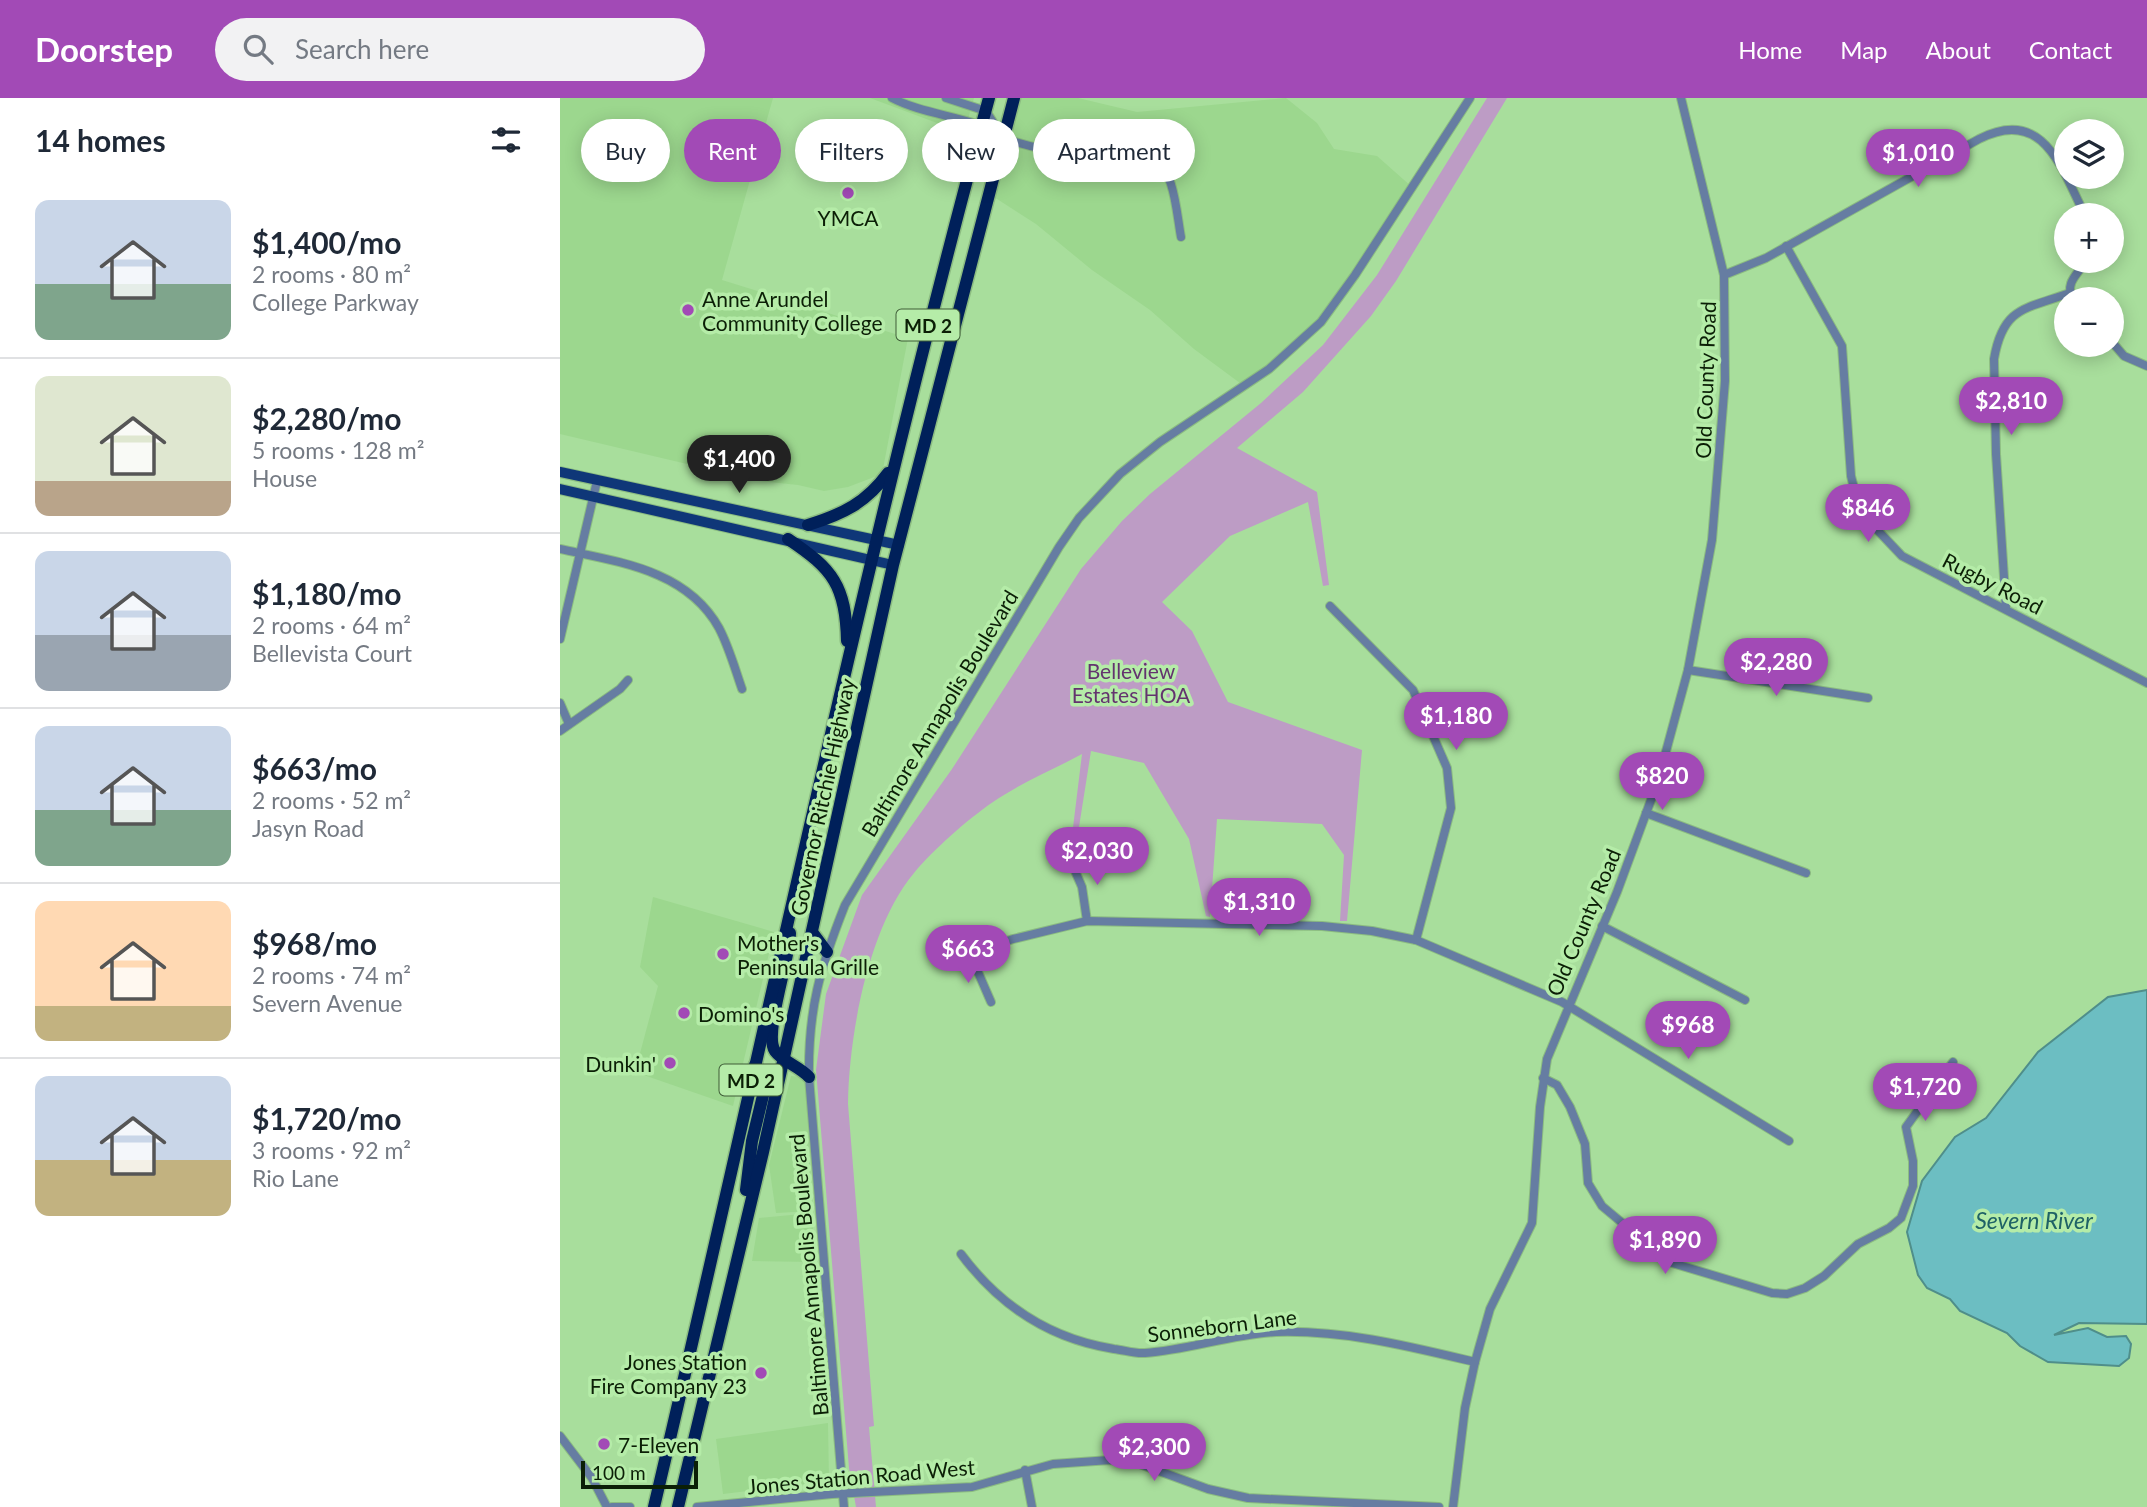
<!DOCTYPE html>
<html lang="en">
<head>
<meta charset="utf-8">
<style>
	body { margin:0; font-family:Lato,sans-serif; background:#f2f2f3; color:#1f2937; height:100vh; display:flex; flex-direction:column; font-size:26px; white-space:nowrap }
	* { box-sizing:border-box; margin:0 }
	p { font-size:23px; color:#747a83 }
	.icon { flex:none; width:38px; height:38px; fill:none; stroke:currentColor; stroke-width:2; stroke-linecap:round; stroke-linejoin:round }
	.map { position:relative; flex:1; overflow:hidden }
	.panel { display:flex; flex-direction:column; background:#fff; width:560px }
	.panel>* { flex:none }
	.guide { position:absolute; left:21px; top:21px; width:665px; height:63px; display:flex; gap:14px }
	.buttons { position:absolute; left:1494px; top:21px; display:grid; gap:14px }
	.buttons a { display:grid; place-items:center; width:70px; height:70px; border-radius:50%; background:#fff; box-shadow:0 4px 18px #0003; font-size:35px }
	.scale { position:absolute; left:21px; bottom:18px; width:117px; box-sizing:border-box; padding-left:7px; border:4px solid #0b1f06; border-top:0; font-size:19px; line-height:24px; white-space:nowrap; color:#0b1f06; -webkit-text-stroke:5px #b5eca8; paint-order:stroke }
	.price { position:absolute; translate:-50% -60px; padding:0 16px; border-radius:24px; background:#a24ab6; color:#fff; font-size:23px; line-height:46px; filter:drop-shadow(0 2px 4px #0008) }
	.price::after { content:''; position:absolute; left:50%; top:42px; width:21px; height:16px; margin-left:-10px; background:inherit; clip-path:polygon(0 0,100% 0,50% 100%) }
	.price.on { background:#222; color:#fff }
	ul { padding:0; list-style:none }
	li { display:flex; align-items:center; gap:21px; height:175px; padding:0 35px }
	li+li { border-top:2px solid #e0e1e3 }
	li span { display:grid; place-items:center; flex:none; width:196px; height:140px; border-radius:14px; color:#555 }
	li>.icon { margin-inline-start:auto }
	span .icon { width:84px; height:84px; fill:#fffc; stroke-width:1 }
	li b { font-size:30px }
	h2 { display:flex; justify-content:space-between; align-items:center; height:84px; padding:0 35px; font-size:30px }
	.tag { padding:0 24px; border-radius:32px; background:#fff; box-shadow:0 4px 18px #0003; font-size:24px; line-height:63px }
	.tag.on { background:#a24ab6; color:#fff }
	header { display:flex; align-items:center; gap:42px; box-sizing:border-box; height:98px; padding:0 35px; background:#a24ab6; color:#fff }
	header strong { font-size:33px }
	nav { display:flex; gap:38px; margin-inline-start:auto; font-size:24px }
	.search { width:490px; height:63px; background:#f2f2f3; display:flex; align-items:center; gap:18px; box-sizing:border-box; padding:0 24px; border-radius:38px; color:#747a83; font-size:26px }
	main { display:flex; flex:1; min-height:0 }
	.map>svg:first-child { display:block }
	.built { fill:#9cd78e }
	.green { fill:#bd9cc5 }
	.water { fill:#6cbec2; stroke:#4f8e8a; stroke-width:2 }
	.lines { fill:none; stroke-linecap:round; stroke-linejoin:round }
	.minor-casing { stroke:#8cbc81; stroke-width:10 }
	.major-casing { stroke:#8cbc81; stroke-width:12 }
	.highway-casing { stroke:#8cbc81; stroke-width:15 }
	.minor { stroke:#667da2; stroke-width:8 }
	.major { stroke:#0f3778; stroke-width:10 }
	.highway { stroke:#00205a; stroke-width:12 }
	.poi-dot { fill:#a24ab6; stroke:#b5eca8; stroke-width:2.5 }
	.labels { text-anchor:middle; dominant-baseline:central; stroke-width:7; stroke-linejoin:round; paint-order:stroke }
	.shield { fill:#b5eca8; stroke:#3e5c37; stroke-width:2 }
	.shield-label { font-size:19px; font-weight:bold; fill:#0b1f06 }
	.poi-label { font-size:21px; fill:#0b1f06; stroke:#b5eca8; text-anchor:start }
	.street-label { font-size:21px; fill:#0b1f06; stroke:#b5eca8 }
	.park-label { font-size:21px; fill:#63336e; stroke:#b5eca8 }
	.water-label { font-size:23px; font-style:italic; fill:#1f6266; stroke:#b5eca8 }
</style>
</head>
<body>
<header>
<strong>Doorstep</strong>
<div class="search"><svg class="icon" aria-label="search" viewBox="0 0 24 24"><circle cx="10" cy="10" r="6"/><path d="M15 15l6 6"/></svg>Search here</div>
<nav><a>Home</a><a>Map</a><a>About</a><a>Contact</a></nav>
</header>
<main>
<section class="panel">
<h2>14 homes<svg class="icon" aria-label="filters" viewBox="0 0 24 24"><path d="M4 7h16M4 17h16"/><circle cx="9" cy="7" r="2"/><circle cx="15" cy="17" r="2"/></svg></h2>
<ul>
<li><span style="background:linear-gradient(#c9d6e8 60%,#7fa58c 0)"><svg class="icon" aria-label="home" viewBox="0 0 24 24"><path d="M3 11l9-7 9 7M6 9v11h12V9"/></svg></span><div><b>$1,400/mo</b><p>2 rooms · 80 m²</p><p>College Parkway</p></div></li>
<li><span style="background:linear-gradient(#dfe7d0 75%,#b9a48a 0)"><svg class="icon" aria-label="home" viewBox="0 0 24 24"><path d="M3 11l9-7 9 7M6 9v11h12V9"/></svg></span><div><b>$2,280/mo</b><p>5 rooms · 128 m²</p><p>House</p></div></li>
<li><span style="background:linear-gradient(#c9d6e8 60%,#9aa5b1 0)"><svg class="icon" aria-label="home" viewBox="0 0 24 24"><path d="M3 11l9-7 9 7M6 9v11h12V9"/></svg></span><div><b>$1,180/mo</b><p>2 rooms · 64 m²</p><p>Bellevista Court</p></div></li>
<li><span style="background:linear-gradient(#c9d6e8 60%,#7fa58c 0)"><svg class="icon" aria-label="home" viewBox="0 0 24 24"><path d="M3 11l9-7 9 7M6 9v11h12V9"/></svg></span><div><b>$663/mo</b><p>2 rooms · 52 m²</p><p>Jasyn Road</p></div></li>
<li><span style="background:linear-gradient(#ffd9b3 75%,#c2b280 0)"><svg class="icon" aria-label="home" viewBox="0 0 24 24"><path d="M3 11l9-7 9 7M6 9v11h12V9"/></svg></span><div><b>$968/mo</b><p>2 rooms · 74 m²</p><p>Severn Avenue</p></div></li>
<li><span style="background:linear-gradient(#c9d6e8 60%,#c2b280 0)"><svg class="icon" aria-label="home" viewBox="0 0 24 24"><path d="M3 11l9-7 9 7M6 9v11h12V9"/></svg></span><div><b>$1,720/mo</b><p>3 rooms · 92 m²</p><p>Rio Lane</p></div></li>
</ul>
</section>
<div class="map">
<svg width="1587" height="1409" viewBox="0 0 1587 1409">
	<rect width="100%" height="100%" fill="#a8de9c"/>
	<g class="built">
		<polygon points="0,0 213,0 162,182 348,240 322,376 288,389 264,393 238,387 199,383 0,336"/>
		<polygon points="310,0 414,0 404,35"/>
		<polygon points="460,0 518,0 577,14 726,0 757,25 774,51 817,58 852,89 761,224 684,288 634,251 590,212 532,172 476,126 434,99"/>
		<polygon points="93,799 214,834 173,1008 75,974 98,888 80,869"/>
		<polygon points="231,978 245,979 253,1113 216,1115 209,1067"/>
		<polygon points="252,1115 255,1164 192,1163 199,1120"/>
		<polygon points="268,1325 269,1383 163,1396 156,1341"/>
	</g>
	<path class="green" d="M927 0H947L836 183 811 218 743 294 677 350 757 394 769 487 763 488 748 404 670 438 602 504 632 533 668 604 802 652 787 823H780L784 757 762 726 657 721 650 819 646 818 629 741 584 665 531 653 516 748 511 746 522 656C493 672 460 685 433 704 408 721 373 752 354 775 308 830 289 937 288 1006L314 1328 309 1329 316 1409H296L289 1370 256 972 266 896 302 797 392 671 521 471 562 423 590 396 701 305 763 247 817 177Z"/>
	<polygon class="water" points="1587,892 1587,1226 1519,1225 1494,1237 1528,1230 1547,1239 1566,1238 1571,1246 1569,1260 1559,1268 1488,1264 1460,1248 1447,1235 1400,1213 1390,1201 1367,1190 1358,1177 1347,1134 1362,1083 1395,1039 1426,1020 1478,954 1548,899"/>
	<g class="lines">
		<g class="minor-casing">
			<g id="minor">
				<path d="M332 0C359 14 391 17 419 27 428 30 435 36 443 40 461 46 488 53 506 54 532 55 565 37 591 55 615 73 616 112 621 139"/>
				<polyline points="386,0 426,13 441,37"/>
				<polyline points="1226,148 1282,248 1291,378 1295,394 1306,420 1342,458 1587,585"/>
				<path d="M1164 177 1206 160 1419 41C1484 8 1501 70 1525 117"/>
				<path d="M1513 201C1504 185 1518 176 1526 163"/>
				<polyline points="1552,244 1564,258 1587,268"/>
				<path d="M0 451C59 464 127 472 159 530 169 549 175 571 182 591"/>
				<polyline points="770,508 853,592 887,670 891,710 856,842"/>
				<path d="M1446 510 1436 356 1434 261C1443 209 1465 211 1510 195"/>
				<polyline points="0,541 37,383"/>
				<polyline points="1128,572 1308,600"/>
				<polyline points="0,605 9,626"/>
				<polyline points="0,633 60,591 68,582"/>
				<polyline points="1086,715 1246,775"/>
				<polyline points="512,766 522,789 527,823"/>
				<polyline points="1042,828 1185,902"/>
				<polyline points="411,858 431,904"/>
				<polyline points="389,863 453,841 527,823 762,828 812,833 856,842 1002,904 1229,1043"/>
				<polyline points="983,980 997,987 1010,1009 1025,1046 1028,1085 1042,1108 1109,1164 1212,1195 1227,1196 1245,1190 1264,1178 1298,1146 1329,1130 1341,1120 1353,1088 1353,1063 1346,1029 1393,964"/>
				<path d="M401 1156C439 1207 490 1241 554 1251 564 1252 575 1256 585 1255 629 1252 672 1236 716 1234 785 1232 848 1248 915 1264"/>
				<polyline points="0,1338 32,1380 47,1409"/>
				<polyline points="465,1372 472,1409"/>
				<polyline points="52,1409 70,1409"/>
				<polyline points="137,1409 272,1396 412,1389 493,1366 550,1362 577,1365 648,1391 688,1400 879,1409"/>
				<path d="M284 1409 249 979C248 911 260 870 285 807L499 449 519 420 560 376 600 344 709 271 761 224 795 177 910 0"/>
				<polyline points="893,1409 905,1310 915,1264 930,1211 972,1125 980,1009 987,961 1057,794 1098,683 1128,572 1152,442 1165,283 1164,177 1121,0"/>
			</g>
		</g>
		<g class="major-casing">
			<g id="major">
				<polyline points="0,374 339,447"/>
				<polyline points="0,391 333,467"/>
			</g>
		</g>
		<g class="highway-casing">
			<g id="highway">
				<path d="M248 427C283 416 306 405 328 375"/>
				<path d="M228 441C273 471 286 488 287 543"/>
				<polyline points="252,834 267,854"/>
				<path d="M230 835C230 861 203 936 215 953 223 964 239 968 249 979"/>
				<polyline points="186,1092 192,1043 207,981 195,967"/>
				<path d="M94 1409C205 939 302 466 429 0"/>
				<polyline points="118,1409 203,1054 333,467 454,0"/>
			</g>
		</g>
		<use href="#minor" class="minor"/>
		<use href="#major" class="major"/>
		<use href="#highway" class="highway"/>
	</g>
	<g class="poi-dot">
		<circle cx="288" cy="95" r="7"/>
		<circle cx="128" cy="212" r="7"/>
		<circle cx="163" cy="856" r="7"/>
		<circle cx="124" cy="915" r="7"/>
		<circle cx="110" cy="965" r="7"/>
		<circle cx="201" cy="1275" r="7"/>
		<circle cx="44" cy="1346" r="7"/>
	</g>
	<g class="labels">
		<g class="shield">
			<rect x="336.5" y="211.5" width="63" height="31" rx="5"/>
			<rect x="159.5" y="966.5" width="63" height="31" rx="5"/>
		</g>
		<g class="shield-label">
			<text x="368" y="227">MD 2</text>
			<text x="191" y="982">MD 2</text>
		</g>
		<g class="poi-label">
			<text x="288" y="119" text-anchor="middle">YMCA</text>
			<text x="142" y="200">Anne Arundel<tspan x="142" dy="24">Community College</tspan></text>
			<text x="177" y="844">Mother's<tspan x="177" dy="24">Peninsula Grille</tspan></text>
			<text x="138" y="915">Domino's</text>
			<text x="96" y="965" text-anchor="end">Dunkin'</text>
			<text x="187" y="1263" text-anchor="end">Jones Station<tspan x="187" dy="24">Fire Company 23</tspan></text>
			<text x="58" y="1346">7-Eleven</text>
		</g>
		<g class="street-label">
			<text transform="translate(1145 282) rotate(-88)">Old County Road</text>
			<text transform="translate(1433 485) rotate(27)">Rugby Road</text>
			<text transform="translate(379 615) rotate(-59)">Baltimore Annapolis Boulevard</text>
			<text transform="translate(262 699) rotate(-78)">Governor Ritchie Highway</text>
			<text transform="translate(1023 824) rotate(-67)">Old County Road</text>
			<text transform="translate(248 1177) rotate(-95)">Baltimore Annapolis Boulevard</text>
			<text transform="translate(662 1227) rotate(-7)">Sonneborn Lane</text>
			<text transform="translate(301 1378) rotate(-5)">Jones Station Road West</text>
		</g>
		<g class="park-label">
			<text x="571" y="572">Belleview<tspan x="571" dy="24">Estates HOA</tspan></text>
		</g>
		<g class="water-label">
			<text x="1474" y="1122">Severn River</text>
		</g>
	</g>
</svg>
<div class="buttons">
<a><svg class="icon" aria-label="layers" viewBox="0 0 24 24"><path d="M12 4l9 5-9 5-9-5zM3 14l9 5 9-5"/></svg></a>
<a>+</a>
<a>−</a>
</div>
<div class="scale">100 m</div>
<b class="price" style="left:1358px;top:91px">$1,010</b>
<b class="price" style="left:1451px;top:339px">$2,810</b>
<b class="price on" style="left:179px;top:397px">$1,400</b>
<b class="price" style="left:1308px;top:446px">$846</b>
<b class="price" style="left:1216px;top:600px">$2,280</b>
<b class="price" style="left:896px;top:654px">$1,180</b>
<b class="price" style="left:1102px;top:714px">$820</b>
<b class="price" style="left:537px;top:789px">$2,030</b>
<b class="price" style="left:699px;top:840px">$1,310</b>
<b class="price" style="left:408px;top:887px">$663</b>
<b class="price" style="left:1128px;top:963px">$968</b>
<b class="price" style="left:1365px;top:1025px">$1,720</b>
<b class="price" style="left:1105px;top:1178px">$1,890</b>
<b class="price" style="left:594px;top:1385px">$2,300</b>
<div class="guide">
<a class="tag">Buy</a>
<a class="tag on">Rent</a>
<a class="tag">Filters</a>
<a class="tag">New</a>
<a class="tag">Apartment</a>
</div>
</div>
</main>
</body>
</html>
